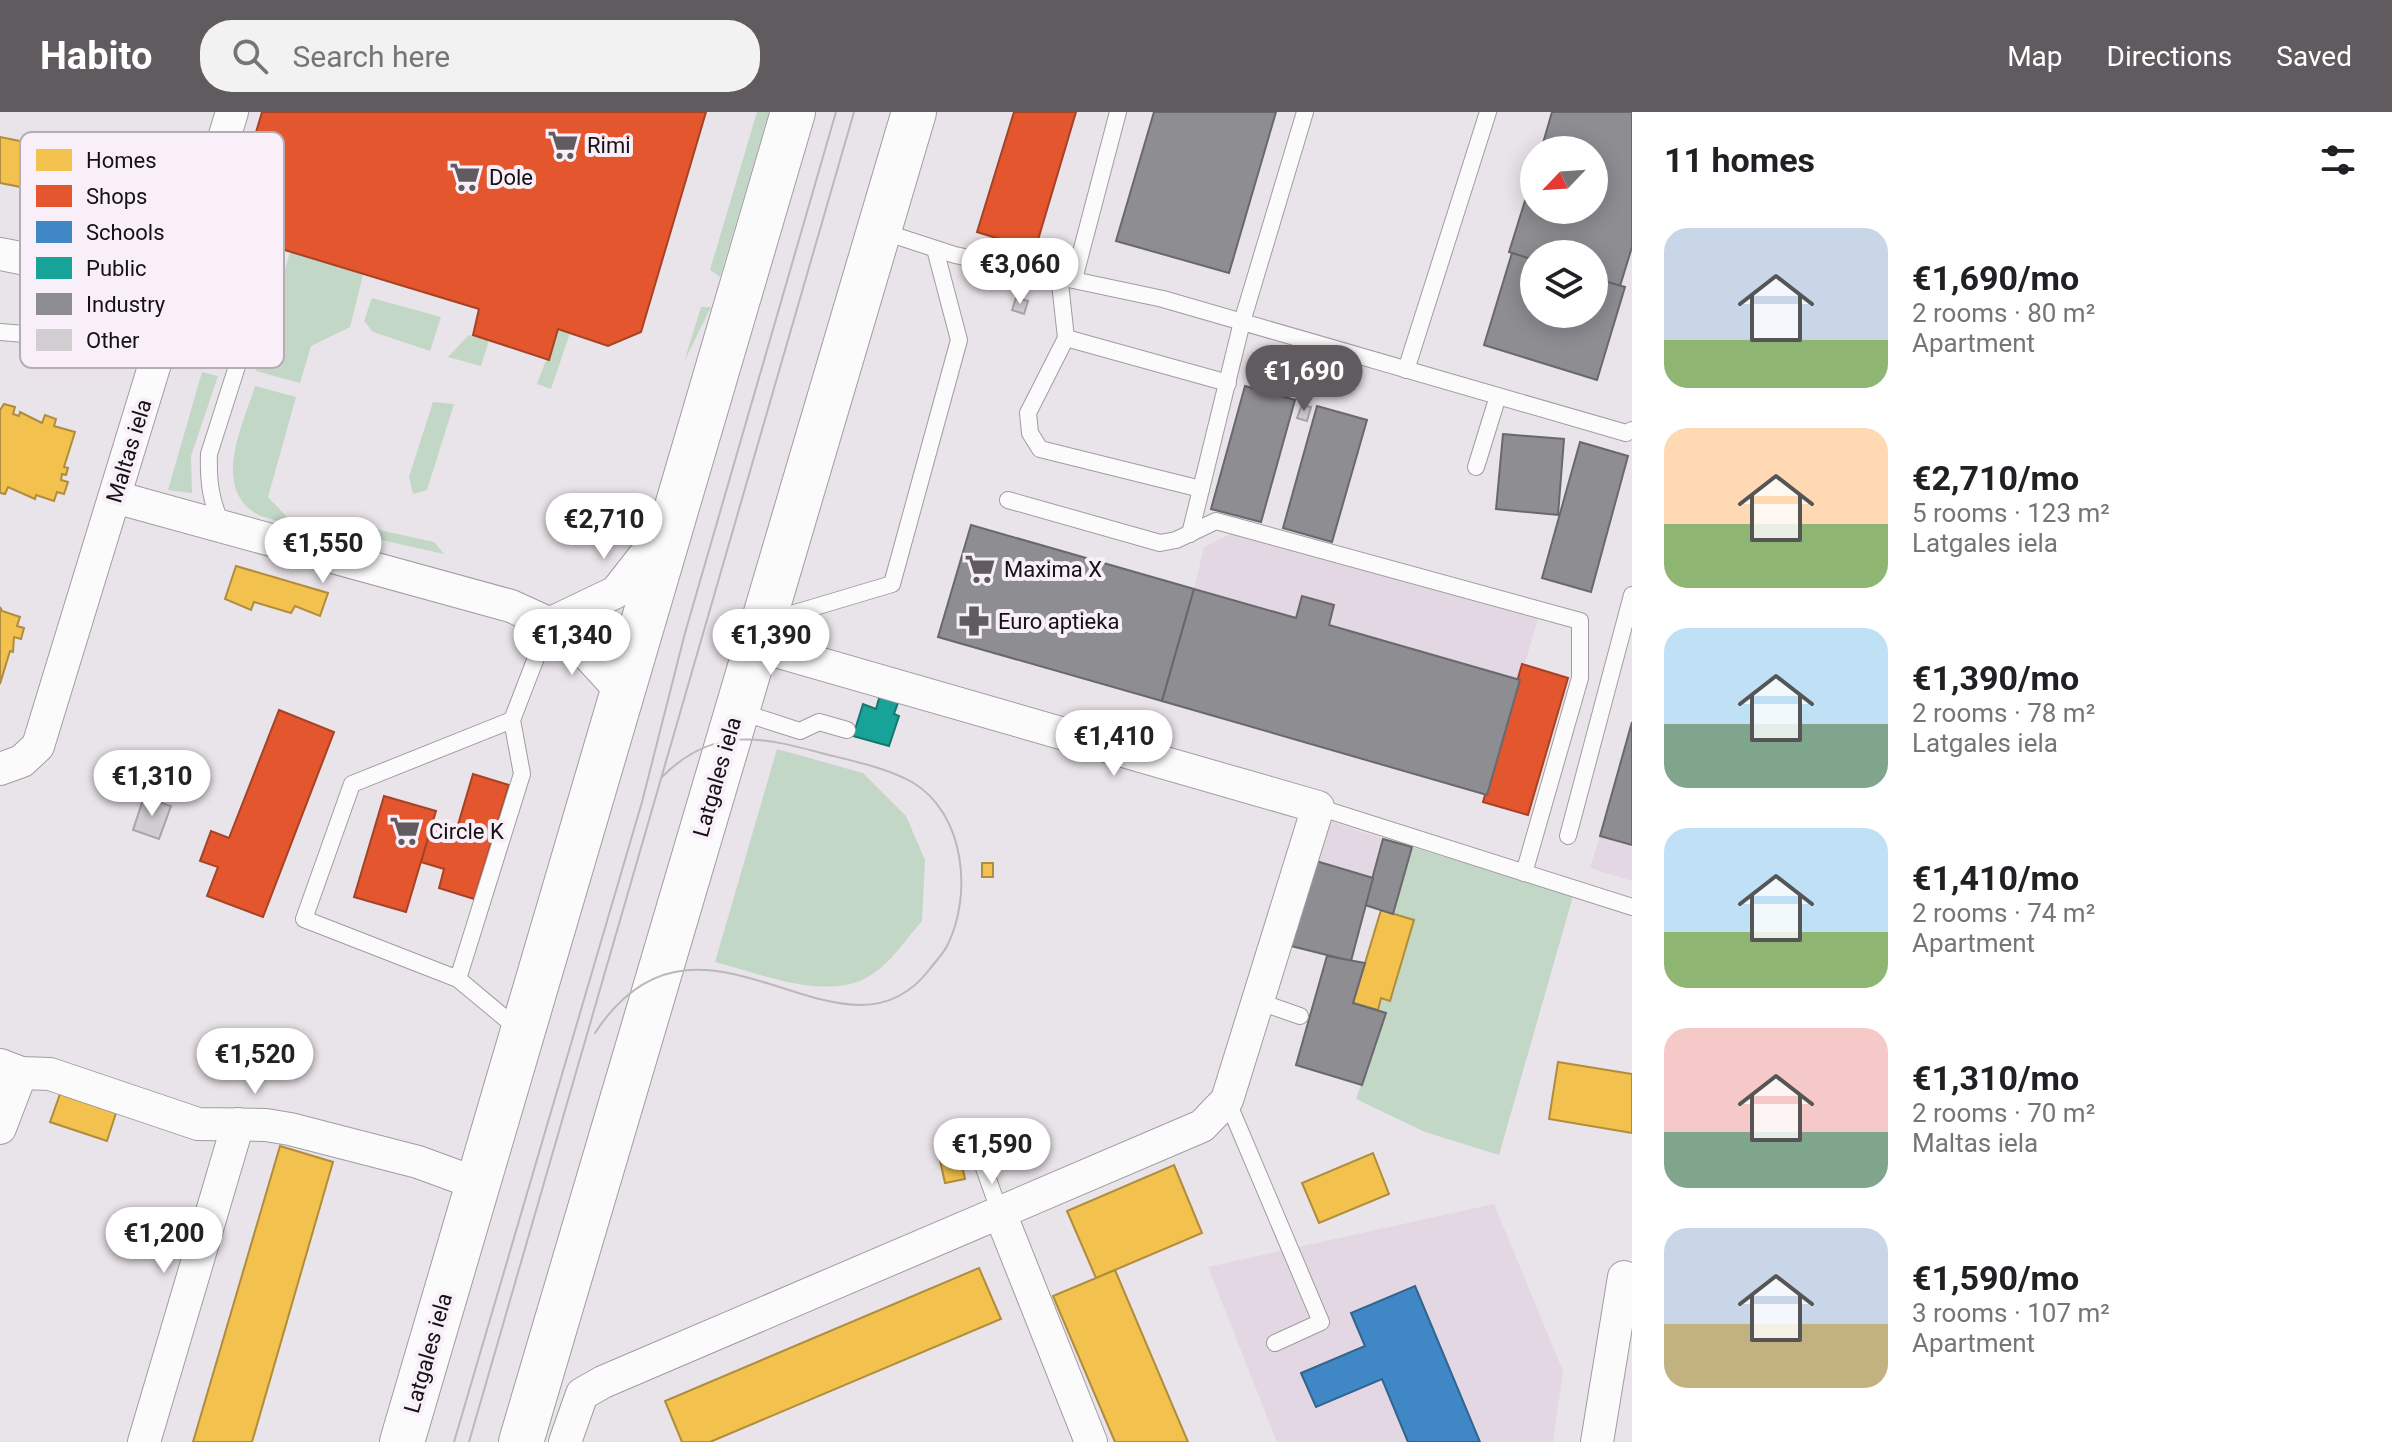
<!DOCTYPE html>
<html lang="en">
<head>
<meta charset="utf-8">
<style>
	body { margin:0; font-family:Roboto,sans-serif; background:#f2f2f2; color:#202124; height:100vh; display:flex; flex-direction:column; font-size:30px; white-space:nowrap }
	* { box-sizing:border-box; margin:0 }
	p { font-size:26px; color:#757577 }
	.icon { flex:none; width:44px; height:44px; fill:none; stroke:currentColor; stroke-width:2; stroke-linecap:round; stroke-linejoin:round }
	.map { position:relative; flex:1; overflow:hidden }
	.drawer { display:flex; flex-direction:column; background:#fff; width:760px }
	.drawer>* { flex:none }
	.needle { width:52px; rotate:245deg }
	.fabs { position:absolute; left:1520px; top:24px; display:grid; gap:16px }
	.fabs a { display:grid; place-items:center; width:88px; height:88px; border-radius:50%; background:#fff; box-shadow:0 4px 20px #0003; font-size:40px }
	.price { position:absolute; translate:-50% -68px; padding:0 18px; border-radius:28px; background:#fff; color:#222; font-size:26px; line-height:52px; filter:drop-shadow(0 2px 4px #0008) }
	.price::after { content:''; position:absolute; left:50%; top:48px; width:24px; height:18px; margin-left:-12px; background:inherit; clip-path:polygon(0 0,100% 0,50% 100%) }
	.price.on { background:#5f5b5f; color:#fff }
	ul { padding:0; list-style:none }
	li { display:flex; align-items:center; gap:24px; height:200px; padding:0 32px }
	li span { display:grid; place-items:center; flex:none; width:224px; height:160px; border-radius:24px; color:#555 }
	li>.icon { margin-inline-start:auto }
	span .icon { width:96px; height:96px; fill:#fffc; stroke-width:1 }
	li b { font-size:34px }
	h2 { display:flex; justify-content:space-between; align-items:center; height:96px; padding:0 32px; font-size:34px }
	header { display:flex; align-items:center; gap:48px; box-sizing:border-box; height:112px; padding:0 40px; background:#5f5b5f; color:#fff }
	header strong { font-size:38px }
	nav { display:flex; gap:44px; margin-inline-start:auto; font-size:28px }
	.search { width:560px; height:72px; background:#f2f2f2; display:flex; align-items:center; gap:20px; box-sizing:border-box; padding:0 28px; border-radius:32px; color:#757577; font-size:30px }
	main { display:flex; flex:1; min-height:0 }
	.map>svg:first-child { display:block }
	.built { fill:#e2d7e2 }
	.green { fill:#c3d7c6 }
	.homes { fill:#f2c14e; stroke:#b08c3d; stroke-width:2 }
	.shops { fill:#e4572e; stroke:#a64226; stroke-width:2 }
	.schools { fill:#3f88c5; stroke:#326490; stroke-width:2 }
	.public { fill:#17a398; stroke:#167771; stroke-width:2 }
	.industry { fill:#8d8d92; stroke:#69686c; stroke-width:2 }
	.building { fill:#d2cdd1; stroke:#a8a4a8; stroke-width:2 }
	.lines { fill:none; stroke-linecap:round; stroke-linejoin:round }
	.service-casing { stroke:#a09ca0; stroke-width:18 }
	.minor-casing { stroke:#a09ca0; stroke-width:34 }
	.trunk-casing { stroke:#a09ca0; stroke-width:46 }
	.service { stroke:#fcfbfc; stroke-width:16 }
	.minor { stroke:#fcfbfc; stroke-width:32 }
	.trunk { stroke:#fcfbfc; stroke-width:44 }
	.tram { stroke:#bab9ba; stroke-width:2 }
	.labels { text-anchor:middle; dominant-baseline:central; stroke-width:8; stroke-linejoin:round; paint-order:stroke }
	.poi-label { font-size:22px; fill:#151115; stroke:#f9eff9; text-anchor:start }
	.street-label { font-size:22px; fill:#151115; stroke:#f9eff9 }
	.key { fill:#f9eff9; stroke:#b5acb5; stroke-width:2 }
	.key-label { font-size:22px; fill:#151115 }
</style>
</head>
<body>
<header>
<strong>Habito</strong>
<div class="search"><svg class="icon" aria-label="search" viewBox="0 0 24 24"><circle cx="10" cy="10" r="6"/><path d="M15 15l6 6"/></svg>Search here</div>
<nav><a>Map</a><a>Directions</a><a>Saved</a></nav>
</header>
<main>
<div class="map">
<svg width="1632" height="1330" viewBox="0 0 1632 1330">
	<rect width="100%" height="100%" fill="#e9e4e9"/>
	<g class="built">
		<polygon points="1233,421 1538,506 1520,568 1329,513 1334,493 1303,484 1296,506 1194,477 1204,435"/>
		<polygon points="1330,709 1383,727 1373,766 1316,749"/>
		<polygon points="1600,724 1632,733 1632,769 1590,756"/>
		<polygon points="1494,1092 1563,1259 1553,1330 1277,1330 1208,1155"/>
	</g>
	<g class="green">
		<polygon points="757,0 769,0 720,165 710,158"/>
		<polygon points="290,140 363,163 350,215 311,234 300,271 256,259"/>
		<polygon points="372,186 441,205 430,239 373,220 364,209"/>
		<polygon points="701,195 711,195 684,250"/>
		<polygon points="558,217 570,221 551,277 537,272"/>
		<polygon points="469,223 489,228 481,254 448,245"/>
		<polygon points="202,260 218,264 191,344 192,381 168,378"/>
		<path d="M255 274 296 285 268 385 287 405 288 412C277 408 261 406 252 399 213 370 244 311 255 274Z"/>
		<polygon points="433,290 454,292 427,378 413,382 409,365"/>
		<polygon points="339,409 434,430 444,442 323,415"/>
		<path d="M777 637 863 661 906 704 925 748 922 809C906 827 891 851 871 863 829 891 759 861 715 850Z"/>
		<polygon points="1412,735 1573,784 1499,1043 1425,1020 1356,987 1386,902 1378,898 1381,886 1413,808 1393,802"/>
	</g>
	<g class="homes">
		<polygon points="0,25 40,33 31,77 0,71"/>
		<polygon points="4,292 15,295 13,302 19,304 20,300 42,311 45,303 56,307 54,314 75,320 64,355 68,356 66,363 62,362 61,368 68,370 64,382 57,380 54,389 36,383 35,387 8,375 5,382 0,381 0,298"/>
		<polygon points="236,454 328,481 320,504 295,494 291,501 254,490 251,498 225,487"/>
		<polygon points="0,495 2,499 20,505 17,514 24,516 21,527 14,525 13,540 10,539 0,572"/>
		<rect x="982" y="751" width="11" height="14"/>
		<polygon points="1381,798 1414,808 1390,889 1381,886 1378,898 1353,891"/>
		<polygon points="1558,950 1632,962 1632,1021 1549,1007"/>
		<polygon points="60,982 116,1001 107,1029 50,1010"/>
		<polygon points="280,1034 333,1050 252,1330 193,1330"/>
		<polygon points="959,1040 965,1067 945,1071 939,1044"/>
		<polygon points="1373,1041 1389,1082 1319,1111 1302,1071"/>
		<polygon points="1174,1053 1202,1121 1096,1166 1067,1099"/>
		<polygon points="979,1156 1001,1207 710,1330 682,1330 665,1289"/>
		<polygon points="1115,1158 1188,1330 1115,1330 1053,1184"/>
	</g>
	<g class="shops">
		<polygon points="262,0 706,0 641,220 608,234 558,217 549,248 473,223 479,197 255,129 247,160 217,152"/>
		<polygon points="1014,0 1076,0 1035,138 977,120"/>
		<polygon points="1522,552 1568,566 1528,703 1483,690"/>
		<polygon points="279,598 334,620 263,805 207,784 218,755 200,749 211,719 229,726"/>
		<polygon points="473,662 509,673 474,787 439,776 444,757 421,750 433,709 457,716"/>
		<polygon points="384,684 436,699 406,800 354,785"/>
	</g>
	<polygon class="schools" points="1415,1174 1480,1330 1408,1330 1382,1267 1316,1295 1301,1261 1365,1234 1351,1201"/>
	<polygon class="public" points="880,583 899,588 894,602 899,604 889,634 853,624 863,592 876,597"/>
	<g class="industry">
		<polygon points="1154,0 1276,0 1229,161 1116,129"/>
		<polygon points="1552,0 1632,0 1632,135 1620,174 1594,166 1594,142 1534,142 1534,148 1509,140 1534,60 1534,98 1594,98 1594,38 1541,38"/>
		<polygon points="1512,141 1534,148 1534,202 1594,202 1594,166 1625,175 1597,268 1484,233"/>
		<polygon points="1245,274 1295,288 1261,410 1211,397"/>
		<polygon points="1317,294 1367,308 1332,430 1283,416"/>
		<polygon points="1503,322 1564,327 1558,403 1496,397"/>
		<polygon points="1580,330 1628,344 1591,480 1542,466"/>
		<polygon points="971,413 1194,477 1162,589 938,525"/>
		<polygon points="1194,477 1296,506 1302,484 1334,493 1329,513 1520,568 1487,683 1162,589"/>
		<polygon points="1632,610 1632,733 1600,724"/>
		<polygon points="1383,727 1412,735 1393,802 1365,793"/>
		<polygon points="1316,749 1373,766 1351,849 1291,834"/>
		<polygon points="1327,844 1365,851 1353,891 1386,901 1362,973 1296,953"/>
	</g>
	<g class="building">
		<polygon points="1016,186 1028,189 1024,202 1012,198"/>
		<polygon points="1302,293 1311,295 1307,309 1297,306"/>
		<polygon points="144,685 171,694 159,727 133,718"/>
	</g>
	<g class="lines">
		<g class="service-casing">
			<g id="service">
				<polyline points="881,119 955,143 1163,187 1626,321 1632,318"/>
				<polyline points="1059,162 1066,226 1028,301 1030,321 1040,337 1201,377"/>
				<polyline points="1074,167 1118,0"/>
				<polyline points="0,220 87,227 107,163"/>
				<polyline points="1066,226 1228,271"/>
				<polyline points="1406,258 1488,0"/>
				<polyline points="1476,355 1498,284"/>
				<polyline points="1008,388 1160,431 1176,428 1216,409 1580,509 1580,566 1524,761"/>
				<path d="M223 415C211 391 208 370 209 342L275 135"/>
				<polyline points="1190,422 1242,210 1305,0"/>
				<polyline points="768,509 892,472 959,228 935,137"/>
				<polyline points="738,599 800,619 819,610 847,618"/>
				<polyline points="512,608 352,672 304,807 458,867 518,917"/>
				<polyline points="1318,695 1632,795"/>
				<polyline points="1568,724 1632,483"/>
				<polyline points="458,867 522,662 512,608 549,512"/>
				<polyline points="1257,889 1300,904"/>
				<polyline points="1227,988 1321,1210 1275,1231"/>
				<polyline points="978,1039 1000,1101"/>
			</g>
		</g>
		<g class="minor-casing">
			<g id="minor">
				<polyline points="0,142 178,177"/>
				<polyline points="115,385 511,494 566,519 622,580"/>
				<polyline points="549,512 616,480 662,421"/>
				<polyline points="0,657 22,649 38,634 232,0"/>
				<polyline points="0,953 21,961 50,962 198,1012 266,1013 290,1017 418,1050 478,1072"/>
				<polyline points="0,1016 21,961"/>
				<polyline points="1000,1101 1091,1330"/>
				<polyline points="144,1330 238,1012"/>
				<polyline points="565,1330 582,1282 603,1270 1202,1014 1227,988 1318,695 755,533"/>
				<polyline points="1597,1330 1624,1165"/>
			</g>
		</g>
		<g class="trunk-casing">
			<g id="trunk">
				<polyline points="402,1330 793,0"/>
				<polyline points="521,1330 914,0"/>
			</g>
		</g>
		<use href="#service" class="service"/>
		<use href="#minor" class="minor"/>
		<use href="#trunk" class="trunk"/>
		<g class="tram">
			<path d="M595 921C700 760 841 971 929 858 935 850 943 842 947 834 973 783 965 701 912 670 887 656 853 649 825 642 763 625 713 613 662 665"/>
			<polyline points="454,1330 642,690 685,521 836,0"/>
			<polyline points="469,1330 854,0"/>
		</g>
	</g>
	<defs>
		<g id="supermarket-bare" transform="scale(2.4)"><path d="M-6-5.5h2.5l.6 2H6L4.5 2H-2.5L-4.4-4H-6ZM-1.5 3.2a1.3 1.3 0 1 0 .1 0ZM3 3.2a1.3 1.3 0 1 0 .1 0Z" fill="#5f5b5f" stroke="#f9eff9" stroke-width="2.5" paint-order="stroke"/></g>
		<g id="pharmacy-bare" transform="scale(2.4)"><path d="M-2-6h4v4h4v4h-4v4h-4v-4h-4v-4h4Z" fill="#5f5b5f" stroke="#f9eff9" stroke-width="2.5" paint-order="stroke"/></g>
	</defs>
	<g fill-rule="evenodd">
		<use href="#supermarket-bare" x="563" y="33"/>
		<use href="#supermarket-bare" x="465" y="65"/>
		<use href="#supermarket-bare" x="980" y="457"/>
		<use href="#pharmacy-bare" x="974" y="509"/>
		<use href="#supermarket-bare" x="405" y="719"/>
	</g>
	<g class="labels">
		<g class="poi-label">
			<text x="587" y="33">Rimi</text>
			<text x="489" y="65">Dole</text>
			<text x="1004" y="457">Maxima X</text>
			<text x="998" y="509">Euro aptieka</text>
			<text x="429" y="719">Circle K</text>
		</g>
		<g class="street-label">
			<text transform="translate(129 339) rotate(-73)">Maltas iela</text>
			<text transform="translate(717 665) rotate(-74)">Latgales iela</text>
			<text transform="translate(428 1241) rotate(-74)">Latgales iela</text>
		</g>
	</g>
	<rect x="20" y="20" width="264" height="236" rx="12" class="key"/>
	<rect x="36" y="37" width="36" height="22" fill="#f2c14e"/>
	<rect x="36" y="73" width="36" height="22" fill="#e4572e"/>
	<rect x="36" y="109" width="36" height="22" fill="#3f88c5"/>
	<rect x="36" y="145" width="36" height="22" fill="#17a398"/>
	<rect x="36" y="181" width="36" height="22" fill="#8d8d92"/>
	<rect x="36" y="217" width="36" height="22" fill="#d2cdd1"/>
	<g class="key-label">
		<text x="86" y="56">Homes</text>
		<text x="86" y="92">Shops</text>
		<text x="86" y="128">Schools</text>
		<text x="86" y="164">Public</text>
		<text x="86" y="200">Industry</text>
		<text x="86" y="236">Other</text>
	</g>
</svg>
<div class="fabs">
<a><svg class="needle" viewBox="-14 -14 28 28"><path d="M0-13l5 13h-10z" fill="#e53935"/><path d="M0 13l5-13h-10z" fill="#757577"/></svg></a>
<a><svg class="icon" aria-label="layers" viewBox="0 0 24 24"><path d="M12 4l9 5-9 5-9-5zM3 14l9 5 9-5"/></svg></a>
</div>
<b class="price" style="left:1020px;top:194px">€3,060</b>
<b class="price on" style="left:1304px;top:301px">€1,690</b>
<b class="price" style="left:604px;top:449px">€2,710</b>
<b class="price" style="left:323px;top:473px">€1,550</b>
<b class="price" style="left:572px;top:565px">€1,340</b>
<b class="price" style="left:771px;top:565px">€1,390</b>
<b class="price" style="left:1114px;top:666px">€1,410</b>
<b class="price" style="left:152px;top:706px">€1,310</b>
<b class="price" style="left:255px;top:984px">€1,520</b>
<b class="price" style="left:992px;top:1074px">€1,590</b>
<b class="price" style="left:164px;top:1163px">€1,200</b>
</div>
<section class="drawer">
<h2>11 homes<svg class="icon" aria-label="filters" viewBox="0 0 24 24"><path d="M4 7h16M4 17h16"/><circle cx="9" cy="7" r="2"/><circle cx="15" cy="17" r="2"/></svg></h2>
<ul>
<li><span style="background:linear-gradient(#c9d6e8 70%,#8fb573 0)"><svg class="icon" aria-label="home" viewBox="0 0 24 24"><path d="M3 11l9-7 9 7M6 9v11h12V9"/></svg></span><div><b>€1,690/mo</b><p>2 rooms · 80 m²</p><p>Apartment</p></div></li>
<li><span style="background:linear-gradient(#ffd9b3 60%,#8fb573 0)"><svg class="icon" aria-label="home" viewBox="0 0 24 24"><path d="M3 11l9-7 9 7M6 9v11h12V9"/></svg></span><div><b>€2,710/mo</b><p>5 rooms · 123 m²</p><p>Latgales iela</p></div></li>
<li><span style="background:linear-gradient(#bfe0f5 60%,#7fa58c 0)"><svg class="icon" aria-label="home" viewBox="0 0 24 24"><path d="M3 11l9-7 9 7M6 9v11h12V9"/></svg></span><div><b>€1,390/mo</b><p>2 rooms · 78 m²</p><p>Latgales iela</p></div></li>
<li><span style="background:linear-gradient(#bfe0f5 65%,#8fb573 0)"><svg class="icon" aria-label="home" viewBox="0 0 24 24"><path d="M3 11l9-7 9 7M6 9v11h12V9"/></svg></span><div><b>€1,410/mo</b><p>2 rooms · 74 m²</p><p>Apartment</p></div></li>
<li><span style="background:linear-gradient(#f6c9c9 65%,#7fa58c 0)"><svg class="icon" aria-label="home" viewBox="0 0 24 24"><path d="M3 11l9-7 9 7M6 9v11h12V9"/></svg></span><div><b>€1,310/mo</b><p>2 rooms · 70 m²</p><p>Maltas iela</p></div></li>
<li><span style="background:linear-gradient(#c9d6e8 60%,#c2b280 0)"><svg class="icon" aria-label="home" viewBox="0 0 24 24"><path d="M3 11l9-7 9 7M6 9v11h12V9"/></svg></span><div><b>€1,590/mo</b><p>3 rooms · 107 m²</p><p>Apartment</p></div></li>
</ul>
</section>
</main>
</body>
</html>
